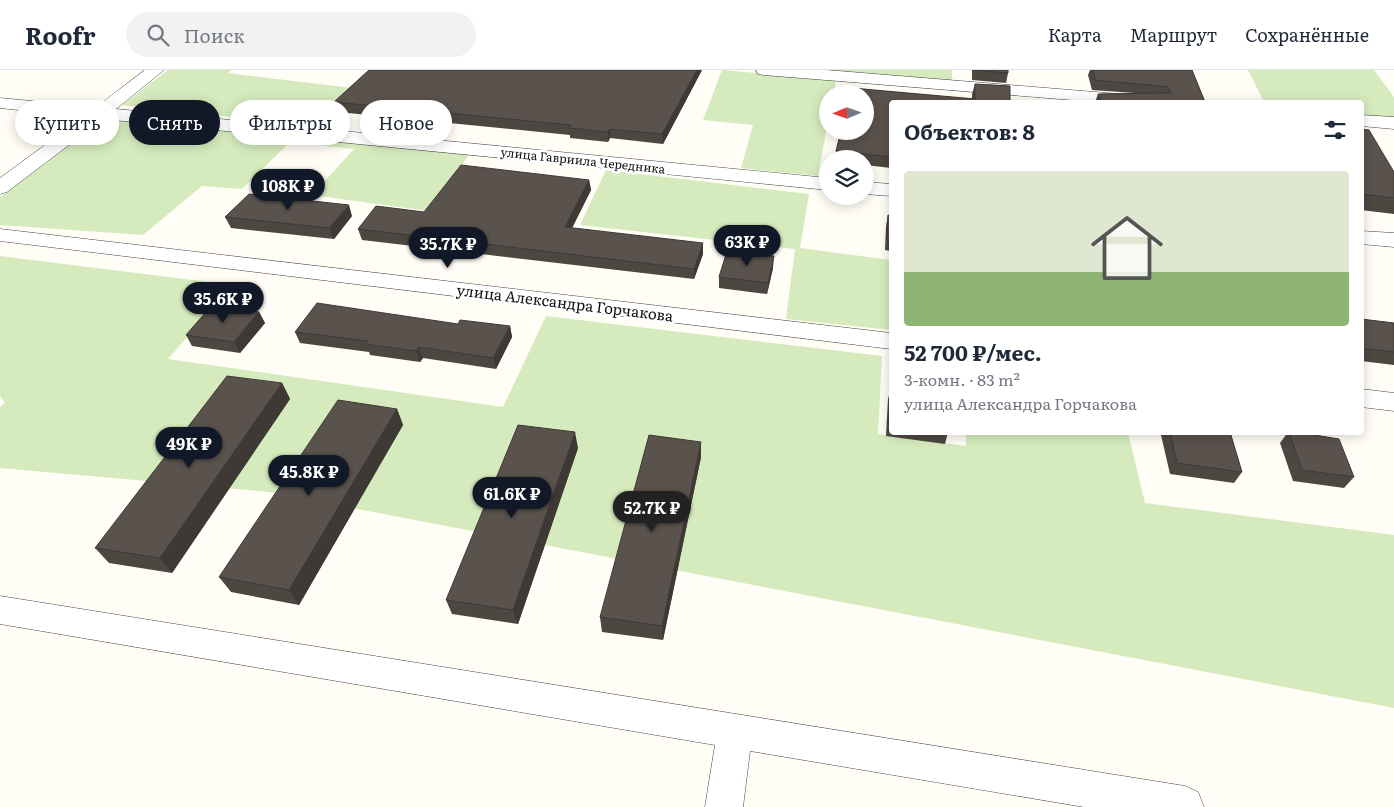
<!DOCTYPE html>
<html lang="ru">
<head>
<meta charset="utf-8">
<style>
	body { margin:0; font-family:Literata,serif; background:#f2f2f3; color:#1f2937; height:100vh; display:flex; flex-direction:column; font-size:19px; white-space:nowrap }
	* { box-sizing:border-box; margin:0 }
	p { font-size:16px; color:#747a83 }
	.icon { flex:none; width:28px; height:28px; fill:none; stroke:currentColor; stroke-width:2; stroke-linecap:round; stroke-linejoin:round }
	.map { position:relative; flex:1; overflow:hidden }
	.sheet { position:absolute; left:889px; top:30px; width:475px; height:335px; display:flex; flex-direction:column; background:#fff; border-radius:5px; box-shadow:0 2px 12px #0003 }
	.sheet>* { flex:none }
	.guide { position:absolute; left:15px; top:30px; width:475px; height:45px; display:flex; gap:10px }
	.needle { width:32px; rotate:268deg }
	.tools { position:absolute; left:819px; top:15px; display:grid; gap:10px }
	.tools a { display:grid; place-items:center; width:55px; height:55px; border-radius:50%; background:#fff; box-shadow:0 2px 12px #0003; font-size:25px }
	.price { position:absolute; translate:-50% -42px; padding:0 11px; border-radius:18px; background:#111827; color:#fff; font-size:16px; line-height:32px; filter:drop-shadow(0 1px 2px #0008) }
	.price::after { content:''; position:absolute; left:50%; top:30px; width:15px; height:11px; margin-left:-8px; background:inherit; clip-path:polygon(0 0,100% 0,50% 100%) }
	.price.on { background:#222; color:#fff }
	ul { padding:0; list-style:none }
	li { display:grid; align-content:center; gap:10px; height:265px; padding:0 15px }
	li+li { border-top:1px solid #e0e1e3 }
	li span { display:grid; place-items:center; height:155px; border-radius:5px; color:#555 }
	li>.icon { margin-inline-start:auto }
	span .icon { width:90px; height:90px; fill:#fffc; stroke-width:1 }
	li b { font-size:21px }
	h2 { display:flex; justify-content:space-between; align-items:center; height:60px; padding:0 15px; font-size:21px }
	.pill { padding:0 18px; border-radius:22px; background:#fff; box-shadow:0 2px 12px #0003; font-size:18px; line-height:45px }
	.pill.on { background:#111827; color:#fff }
	header { display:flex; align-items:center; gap:30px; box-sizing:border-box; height:70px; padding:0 25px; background:#fff; border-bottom:1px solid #e0e1e3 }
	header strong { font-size:24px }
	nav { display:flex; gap:28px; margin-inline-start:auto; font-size:18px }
	.search { width:350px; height:45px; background:#f2f2f3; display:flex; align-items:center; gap:12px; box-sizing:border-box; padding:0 18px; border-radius:28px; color:#747a83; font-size:19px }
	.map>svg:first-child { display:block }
	.green { fill:#d5ebbd }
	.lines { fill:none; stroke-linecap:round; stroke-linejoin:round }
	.minor-casing { stroke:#444; stroke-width:1 }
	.minor { fill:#fff; fill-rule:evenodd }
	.wall { fill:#4d4742 }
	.shaded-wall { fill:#3f3936 }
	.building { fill:#5a524d; stroke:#3f3936 }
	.labels { text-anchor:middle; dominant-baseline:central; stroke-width:5; stroke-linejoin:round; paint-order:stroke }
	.far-street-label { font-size:12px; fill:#111; stroke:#fff }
	.street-label { font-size:15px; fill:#111; stroke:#fff }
</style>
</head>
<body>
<header>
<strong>Roofr</strong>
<div class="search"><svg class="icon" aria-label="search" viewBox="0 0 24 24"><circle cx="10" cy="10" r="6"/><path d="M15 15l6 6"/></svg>Поиск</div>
<nav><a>Карта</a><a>Маршрут</a><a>Сохранённые</a></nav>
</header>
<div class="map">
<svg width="1394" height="737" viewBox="0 0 1394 737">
	<rect width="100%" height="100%" fill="#fffdf5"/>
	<g class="green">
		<polygon points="168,0 231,0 228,3 352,18 315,56 122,35"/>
		<polygon points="722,0 836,10 834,24 828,24 827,56 818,106 741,98 753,55 703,50"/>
		<polygon points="834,0 952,0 952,13 833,4"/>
		<polygon points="1248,0 1374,0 1394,27 1394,49 1361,46 1361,32 1264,32"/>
		<polygon points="104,48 469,85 428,141 312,125 354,79 290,72 242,119 202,116 143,165 0,155 0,127"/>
		<polygon points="606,100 809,124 800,178 891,190 891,260 786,249 795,179 580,155"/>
		<polygon points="0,186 233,215 168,289 503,337 546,246 882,286 878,364 966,376 966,363 1128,363 1145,433 1394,465 1394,638 269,422 0,398 0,337 5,333 0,326"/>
	</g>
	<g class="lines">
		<g class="minor-casing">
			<g id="minor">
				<polygon points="145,0 164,0 116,39 828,108 828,120 103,49 7,122 0,124 0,108 83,47 0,38 0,28 96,37"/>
				<polygon points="756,0 826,0 1156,27 1162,28 1165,32 1097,32 764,5 758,4"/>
				<polygon points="1361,45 1394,47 1394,59 1361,56"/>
				<polygon points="865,112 891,114 891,126 865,124"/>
				<polygon points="0,159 891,263 891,279 0,171"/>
				<polygon points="1361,161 1394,163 1394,177 1361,174"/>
				<polygon points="1361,319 1394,323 1394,341 1361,337"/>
				<polygon points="0,526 1185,716 1198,722 1204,737 1084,737 750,681 743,737 705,737 715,675 0,554"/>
			</g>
		</g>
		<use href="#minor" class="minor"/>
	</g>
	<g class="wall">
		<polygon points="369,0 702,0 663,74 610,68 608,72 570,68 570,65 338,42 334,32"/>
		<polygon points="972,0 1008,0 1008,3 1006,13 972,10"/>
		<polygon points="1090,0 1192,0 1205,32 1095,32 1098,24 1134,23 1092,20 1088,5"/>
		<polygon points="975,14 1010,16 1010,32 891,32 891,98 865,95 865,89 835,89 836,81 841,61 865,61 865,24 850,24 852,18 972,29 972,24"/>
		<polygon points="1361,59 1394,102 1394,144 1361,140"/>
		<polygon points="589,110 591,120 572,158 703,184 694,209 362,170 358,159 424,142"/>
		<polygon points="888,145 891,146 891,181 885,180 886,156"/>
		<polygon points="352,146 334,169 231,158 225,147"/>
		<polygon points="773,198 767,224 719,218 719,207"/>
		<polygon points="259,242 265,253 240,283 192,276 186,265"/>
		<polygon points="1361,249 1394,253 1394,295 1361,291"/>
		<polygon points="458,254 510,256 512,267 496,299 423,288 420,292 370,285 369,282 300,273 295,262"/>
		<polygon points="282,313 290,329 172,503 109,493 95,478"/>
		<polygon points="891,318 891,362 948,362 945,374 886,366 888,329"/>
		<polygon points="397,339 403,355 299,535 231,522 219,507"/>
		<polygon points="1163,362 1230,362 1242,402 1234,413 1170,404 1161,365"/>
		<polygon points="1288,362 1296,362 1354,407 1344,418 1293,411 1280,373"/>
		<polygon points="701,372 701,387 663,570 602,562 600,547"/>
		<polygon points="578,378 518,554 452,544 446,530"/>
	</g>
	<g class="shaded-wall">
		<polygon points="697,0 702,0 663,74 662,64"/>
		<polygon points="610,59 610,68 608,72 608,62"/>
		<polygon points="589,110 591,120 567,168 565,157"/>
		<polygon points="349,135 352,146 334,169 329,158"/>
		<polygon points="703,173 703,184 694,209 694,199"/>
		<polygon points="774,186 773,198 767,224 768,213"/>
		<polygon points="259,242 265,253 240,283 234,272"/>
		<polygon points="510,256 512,267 496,299 493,288"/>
		<polygon points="419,277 423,288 420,292 416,281"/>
		<polygon points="282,313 290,329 172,503 160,488"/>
		<polygon points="397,339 403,355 299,535 289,520"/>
		<polygon points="575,362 578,378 518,554 513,540"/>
		<polygon points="701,372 701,387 663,570 662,556"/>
	</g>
	<g class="building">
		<polygon points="369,0 697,0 662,64 610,59 608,62 569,58 571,55 334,32"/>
		<polygon points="974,0 1008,0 1008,3"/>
		<polygon points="1093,0 1192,0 1205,32 1101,32 1098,24 1171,23 1168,17 1160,16 1095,10"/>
		<polygon points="975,14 1010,16 1010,32 891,32 891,87 836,81 841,61 865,61 865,24 850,24 852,18 975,29"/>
		<polygon points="1361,59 1369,60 1394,102 1394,128 1361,124"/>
		<polygon points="461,95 589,110 565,157 703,173 694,199 358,159 376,136 424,142"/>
		<polygon points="249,124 349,135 329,158 225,147"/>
		<polygon points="888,145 891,146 891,169 887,169"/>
		<polygon points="727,181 774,186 768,213 719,207"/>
		<polygon points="317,233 458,254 460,250 510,256 493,288 419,277 416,281 366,274 368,271 295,262"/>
		<polygon points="212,235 259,242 234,272 186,265"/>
		<polygon points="1361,249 1394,253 1394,282 1361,278"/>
		<polygon points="227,306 282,313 160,488 95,478"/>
		<polygon points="891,318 891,355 888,355"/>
		<polygon points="338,330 397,339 289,520 219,507"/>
		<polygon points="518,355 575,362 513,540 446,530"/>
		<polygon points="1170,362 1230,362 1242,402 1177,393"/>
		<polygon points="1289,362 1296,362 1339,369 1354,407 1302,400"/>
		<polygon points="649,365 701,372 662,556 600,547"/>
	</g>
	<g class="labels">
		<g class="far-street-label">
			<text transform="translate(583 90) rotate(6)">улица Гавриила Чередника</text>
		</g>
		<g class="street-label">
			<text transform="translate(565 232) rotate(7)">улица Александра Горчакова</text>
		</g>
	</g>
</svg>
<div class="tools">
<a><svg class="needle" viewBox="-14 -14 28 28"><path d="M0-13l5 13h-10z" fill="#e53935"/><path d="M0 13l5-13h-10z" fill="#747a83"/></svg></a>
<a><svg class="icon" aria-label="layers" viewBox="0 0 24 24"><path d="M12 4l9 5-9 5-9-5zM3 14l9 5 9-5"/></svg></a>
</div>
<b class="price" style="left:288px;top:141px">108K ₽</b>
<b class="price" style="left:747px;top:197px">63K ₽</b>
<b class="price" style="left:448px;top:199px">35.7K ₽</b>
<b class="price" style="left:223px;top:254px">35.6K ₽</b>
<b class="price" style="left:189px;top:399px">49K ₽</b>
<b class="price" style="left:309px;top:427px">45.8K ₽</b>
<b class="price" style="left:512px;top:449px">61.6K ₽</b>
<b class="price on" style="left:652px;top:463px">52.7K ₽</b>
<div class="guide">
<a class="pill">Купить</a>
<a class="pill on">Снять</a>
<a class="pill">Фильтры</a>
<a class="pill">Новое</a>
</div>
<section class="sheet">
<h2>Объектов: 8<svg class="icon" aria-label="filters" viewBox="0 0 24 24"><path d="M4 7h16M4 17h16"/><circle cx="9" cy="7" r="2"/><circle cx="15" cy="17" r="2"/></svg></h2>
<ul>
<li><span style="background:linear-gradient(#dfe7d0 65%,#8fb573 0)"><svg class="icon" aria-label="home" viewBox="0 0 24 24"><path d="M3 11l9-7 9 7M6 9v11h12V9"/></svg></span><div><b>52 700 ₽/мес.</b><p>3-комн. · 83 m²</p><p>улица Александра Горчакова</p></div></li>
</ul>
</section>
</div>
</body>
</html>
